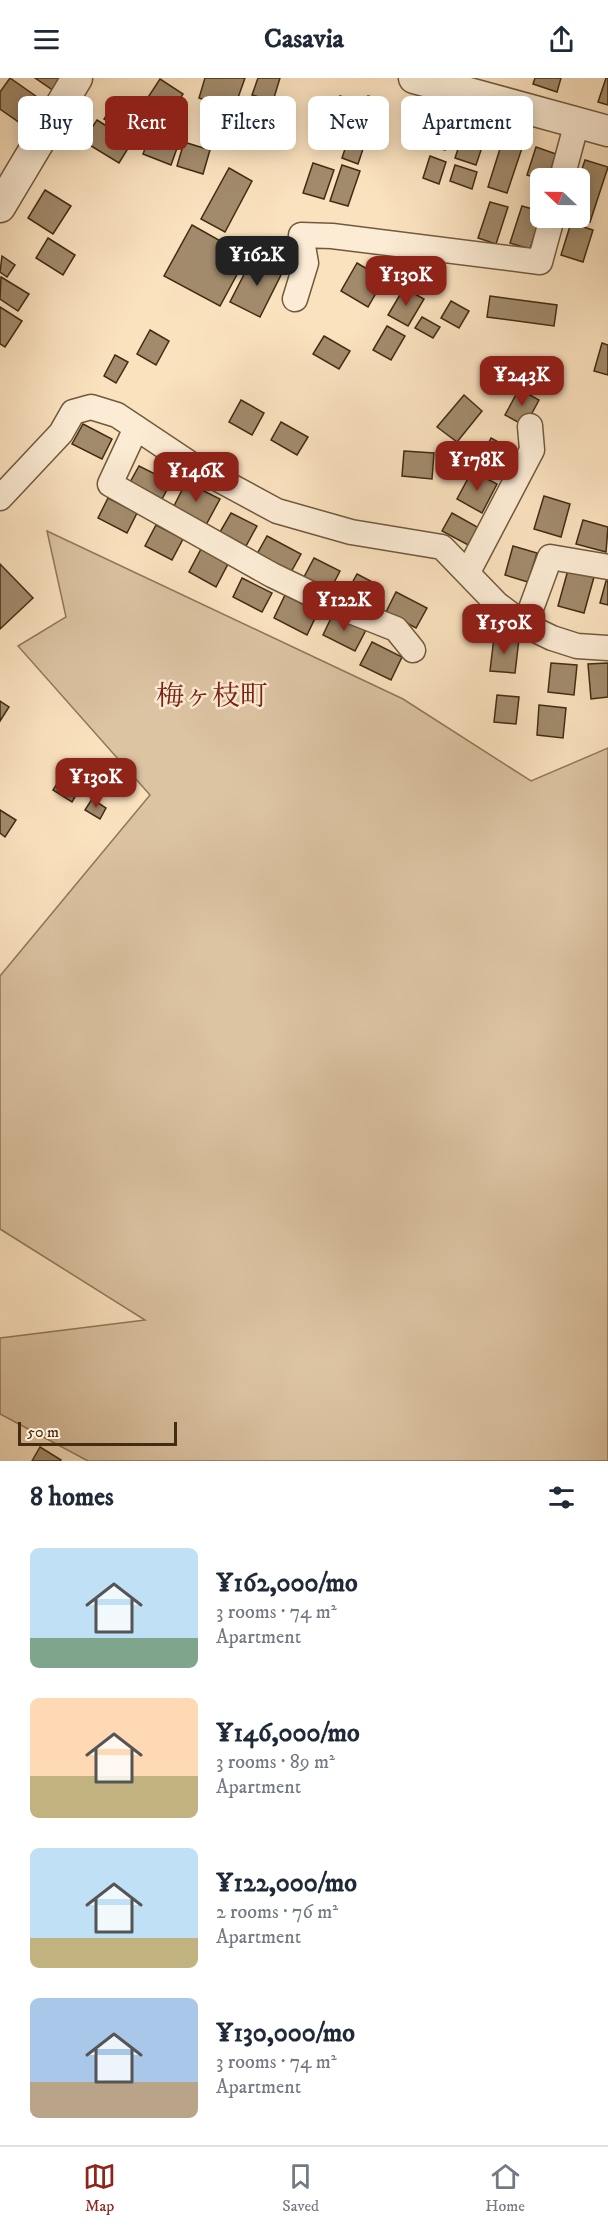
<!DOCTYPE html>
<html lang="en">
<head>
<meta charset="utf-8">
<style>
	body { margin:0; font-family:"IM FELL DW Pica","Noto Serif JP",serif; background:#f2f2f3; color:#1f2937; height:100vh; display:flex; flex-direction:column; font-size:22px; white-space:nowrap }
	* { box-sizing:border-box; margin:0 }
	p { font-size:20px; color:#747a83 }
	.icon { flex:none; width:33px; height:33px; fill:none; stroke:currentColor; stroke-width:2; stroke-linecap:round; stroke-linejoin:round }
	.map { position:relative; height:1383px; overflow:hidden }
	.side { display:flex; flex-direction:column; background:#fff; flex:1 }
	.side>* { flex:none }
	.top-card { position:absolute; left:18px; top:18px; width:573px; height:54px; display:flex; gap:12px }
	.needle { width:39px; rotate:292deg }
	.controls { position:absolute; left:530px; top:90px; display:grid; gap:12px }
	.controls a { display:grid; place-items:center; width:60px; height:60px; border-radius:9px; background:#fff; box-shadow:0 3px 15px #0003; font-size:30px }
	.scale { position:absolute; left:18px; bottom:15px; width:159px; box-sizing:border-box; padding-left:6px; border:3px solid #422c12; border-top:0; font-size:16px; line-height:21px; white-space:nowrap; color:#422c12; -webkit-text-stroke:4px #fcecd5; paint-order:stroke }
	.price { position:absolute; translate:-50% -51px; padding:0 14px; border-radius:12px; background:#8f2418; color:#fff; font-size:20px; line-height:39px; filter:drop-shadow(0 2px 3px #0008) }
	.price::after { content:''; position:absolute; left:50%; top:36px; width:18px; height:14px; margin-left:-9px; background:inherit; clip-path:polygon(0 0,100% 0,50% 100%) }
	.price.active { background:#222; color:#fff }
	ul { padding:0; list-style:none }
	li { display:flex; align-items:center; gap:18px; height:150px; padding:0 30px }
	li span { display:grid; place-items:center; flex:none; width:168px; height:120px; border-radius:9px; color:#555 }
	li>.icon { margin-inline-start:auto }
	span .icon { width:72px; height:72px; fill:#fffc; stroke-width:1 }
	li b { font-size:26px }
	h2 { display:flex; justify-content:space-between; align-items:center; height:72px; padding:0 30px; font-size:26px }
	.tag { padding:0 21px; border-radius:9px; background:#fff; box-shadow:0 3px 15px #0003; font-size:21px; line-height:54px }
	.tag.active { background:#8f2418; color:#fff }
	header { display:flex; justify-content:space-between; align-items:center; height:78px; padding:0 30px; background:#fff; font-size:27px; font-weight:700 }
	.dock { display:flex; justify-content:space-around; align-items:center; height:84px; border-top:2px solid #e0e1e3; background:#fff; font-size:16px; color:#747a83 }
	.dock a { display:grid; justify-items:center; gap:3px }
	.dock .active { color:#8f2418 }
	.map>svg:first-child { display:block }
	.green { fill:#dcc3a2; stroke:#8f785a; stroke-width:1.5 }
	.building { fill:#a28b6c; stroke:#422c12; stroke-width:1.5 }
	.lines { fill:none; stroke-linecap:round; stroke-linejoin:round }
	.minor-casing { stroke:#705a3d; stroke-width:27 }
	.tertiary-casing { stroke:#705a3d; stroke-width:33 }
	.minor { stroke:#fcecd5; stroke-width:24 }
	.tertiary { stroke:#fcecd5; stroke-width:30 }
	.labels { text-anchor:middle; dominant-baseline:central; stroke-width:5; stroke-linejoin:round; paint-order:stroke }
	.quarter-label { font-size:28px; fill:#7a1f14; stroke:#fcecd5 }
</style>
</head>
<body>
<header><svg class="icon" aria-label="menu" viewBox="0 0 24 24"><path d="M4 6h16M4 12h16M4 18h16"/></svg>Casavia<svg class="icon" aria-label="share" viewBox="0 0 24 24"><path d="M12 15V3M7 8l5-5 5 5M5 13v7h14v-7"/></svg></header>
<div class="map">
<svg width="608" height="1383" viewBox="0 0 608 1383">
	<rect width="100%" height="100%" fill="#fbe2bf"/>
	<filter id="stains"><feTurbulence type="fractalNoise" baseFrequency=".00333" numOctaves="4"/><feColorMatrix values="0 0 0 0 .2 0 0 0 0 .09 0 0 0 0 .02 0 0 0 .5 -.17"/></filter>
	<radialGradient id="worn" r=".72"><stop offset=".6" stop-color="#630" stop-opacity="0"/><stop offset="1" stop-color="#630" stop-opacity=".3"/></radialGradient>
	<polygon class="green" points="47,453 403,621 531,703 608,670 608,1383 88,1383 0,1336 0,1260 145,1242 0,1151 0,898 150,717 18,568 66,539"/>
	<g class="building">
		<polygon points="10,0 37,19 20,45 0,31 0,14"/>
		<polygon points="35,0 63,0 54,13"/>
		<polygon points="205,0 245,0 234,31 199,20"/>
		<polygon points="258,0 280,0 273,23 252,17"/>
		<polygon points="535,0 561,0 557,14 533,6"/>
		<polygon points="606,0 608,0 608,27 598,24"/>
		<polygon points="160,1 183,16 167,42 143,27"/>
		<polygon points="340,18 360,24 352,51 331,45"/>
		<polygon points="368,18 384,23 373,57 357,52"/>
		<polygon points="116,23 141,39 130,57 104,41"/>
		<polygon points="249,24 267,30 260,53 242,47"/>
		<polygon points="431,34 455,42 445,72 421,64"/>
		<polygon points="97,42 132,64 119,85 83,63"/>
		<polygon points="467,44 488,51 476,87 455,80"/>
		<polygon points="153,49 181,59 171,87 143,76"/>
		<polygon points="504,58 524,64 507,115 488,109"/>
		<polygon points="348,62 364,68 358,86 342,80"/>
		<polygon points="184,64 210,72 203,96 177,88"/>
		<polygon points="536,69 556,76 548,100 540,101 527,97"/>
		<polygon points="430,78 446,84 439,106 423,100"/>
		<polygon points="585,82 608,89 590,144 576,140 579,140 579,100"/>
		<polygon points="313,85 334,92 324,121 303,115"/>
		<polygon points="342,87 360,93 348,128 330,123"/>
		<polygon points="455,87 477,94 472,111 450,103"/>
		<polygon points="229,90 252,103 225,154 201,141"/>
		<polygon points="45,112 71,128 53,156 28,140"/>
		<polygon points="490,124 508,129 496,166 478,160"/>
		<polygon points="522,128 540,133 540,140 530,171 510,165"/>
		<polygon points="571,145 593,152 583,184 561,177"/>
		<polygon points="192,147 247,178 220,228 164,198"/>
		<polygon points="48,160 75,177 63,197 36,180"/>
		<polygon points="2,178 15,187 7,199 0,194"/>
		<polygon points="253,179 283,193 260,239 230,224"/>
		<polygon points="357,185 384,201 368,229 341,213"/>
		<polygon points="1,199 29,216 18,233 0,221"/>
		<polygon points="404,210 424,221 408,248 388,237"/>
		<polygon points="490,218 557,227 554,248 487,239"/>
		<polygon points="451,223 469,233 459,250 441,240"/>
		<polygon points="0,229 22,243 5,269 0,266"/>
		<polygon points="422,239 440,249 433,260 415,250"/>
		<polygon points="387,248 405,258 391,282 373,272"/>
		<polygon points="150,252 169,263 156,287 137,276"/>
		<polygon points="324,258 350,273 339,291 313,276"/>
		<polygon points="602,265 608,267 608,297 594,293"/>
		<polygon points="115,277 128,284 116,305 104,298"/>
		<polygon points="519,311 539,322 525,348 505,337"/>
		<polygon points="464,317 482,333 457,364 437,349"/>
		<polygon points="241,322 264,335 252,357 229,344"/>
		<polygon points="281,344 308,359 297,377 271,362"/>
		<polygon points="83,346 112,361 102,381 72,366"/>
		<polygon points="491,360 509,370 496,395 478,385"/>
		<polygon points="404,373 434,375 432,401 402,398"/>
		<polygon points="139,388 171,404 160,425 128,408"/>
		<polygon points="472,393 497,406 482,435 457,421"/>
		<polygon points="186,404 220,421 206,447 173,430"/>
		<polygon points="544,418 570,426 561,459 534,451"/>
		<polygon points="108,420 137,435 127,455 98,440"/>
		<polygon points="231,435 257,448 246,468 220,454"/>
		<polygon points="452,435 479,450 470,468 442,453"/>
		<polygon points="583,442 608,449 606,474 576,466"/>
		<polygon points="156,447 183,461 172,482 145,468"/>
		<polygon points="267,458 301,476 291,494 257,476"/>
		<polygon points="513,468 537,475 528,504 505,497"/>
		<polygon points="201,471 228,486 216,509 189,494"/>
		<polygon points="314,480 340,493 329,514 303,501"/>
		<polygon points="0,486 33,520 0,551"/>
		<polygon points="568,492 594,499 584,535 558,528"/>
		<polygon points="357,496 382,509 370,531 345,518"/>
		<polygon points="242,500 272,515 262,534 233,519"/>
		<polygon points="606,503 608,503 608,527 600,525"/>
		<polygon points="396,514 427,530 416,550 386,534"/>
		<polygon points="285,517 318,534 307,557 274,540"/>
		<polygon points="333,536 366,552 355,573 323,557"/>
		<polygon points="494,559 519,561 515,595 490,593"/>
		<polygon points="372,564 402,579 391,602 360,587"/>
		<polygon points="551,585 577,587 574,617 548,614"/>
		<polygon points="608,585 608,619 591,621 588,586"/>
		<polygon points="497,617 519,619 516,646 494,644"/>
		<polygon points="0,623 9,629 0,643"/>
		<polygon points="539,627 566,630 563,660 537,657"/>
		<polygon points="64,695 82,707 72,724 53,712"/>
		<polygon points="92,721 106,730 100,741 85,732"/>
		<polygon points="0,732 16,742 5,759 0,755"/>
		<polygon points="40,1369 61,1382 60,1383 32,1383"/>
	</g>
	<g class="lines">
		<g class="minor-casing">
			<g id="minor">
				<polyline points="562,100 577,44"/>
				<polyline points="295,221 306,185 301,157 332,158 540,184 552,140"/>
				<polyline points="136,350 110,406 272,497 330,525 396,551 413,572"/>
				<polyline points="0,420 61,355 73,334 91,329 117,337 192,387 277,433 351,454 442,469 497,526 525,547 552,560 577,568 608,570"/>
				<polyline points="468,494 532,372 530,348"/>
				<polyline points="525,547 550,479 608,489"/>
			</g>
		</g>
		<g class="tertiary-casing">
			<g id="tertiary">
				<polyline points="414,0 608,53"/>
				<polyline points="0,129 77,0"/>
			</g>
		</g>
		<use href="#minor" class="minor"/>
		<use href="#tertiary" class="tertiary"/>
	</g>
	<g class="labels">
		<g class="quarter-label">
			<text x="212" y="618">梅ヶ枝町</text>
		</g>
	</g>
	<rect width="100%" height="100%" filter="url(#stains)"/>
	<rect width="100%" height="100%" fill="url(#worn)"/>
</svg>
<div class="controls">
<a><svg class="needle" viewBox="-14 -14 28 28"><path d="M0-13l5 13h-10z" fill="#e53935"/><path d="M0 13l5-13h-10z" fill="#747a83"/></svg></a>
</div>
<div class="scale">50 m</div>
<b class="price active" style="left:257px;top:209px">¥162K</b>
<b class="price" style="left:406px;top:229px">¥130K</b>
<b class="price" style="left:522px;top:329px">¥243K</b>
<b class="price" style="left:477px;top:414px">¥178K</b>
<b class="price" style="left:196px;top:425px">¥146K</b>
<b class="price" style="left:344px;top:554px">¥122K</b>
<b class="price" style="left:504px;top:577px">¥150K</b>
<b class="price" style="left:96px;top:731px">¥130K</b>
<div class="top-card">
<a class="tag">Buy</a>
<a class="tag active">Rent</a>
<a class="tag">Filters</a>
<a class="tag">New</a>
<a class="tag">Apartment</a>
</div>
</div>
<section class="side">
<h2>8 homes<svg class="icon" aria-label="filters" viewBox="0 0 24 24"><path d="M4 7h16M4 17h16"/><circle cx="9" cy="7" r="2"/><circle cx="15" cy="17" r="2"/></svg></h2>
<ul>
<li><span style="background:linear-gradient(#bfe0f5 75%,#7fa58c 0)"><svg class="icon" aria-label="home" viewBox="0 0 24 24"><path d="M3 11l9-7 9 7M6 9v11h12V9"/></svg></span><div><b>¥162,000/mo</b><p>3 rooms · 74 m²</p><p>Apartment</p></div></li>
<li><span style="background:linear-gradient(#ffd9b3 65%,#c2b280 0)"><svg class="icon" aria-label="home" viewBox="0 0 24 24"><path d="M3 11l9-7 9 7M6 9v11h12V9"/></svg></span><div><b>¥146,000/mo</b><p>3 rooms · 89 m²</p><p>Apartment</p></div></li>
<li><span style="background:linear-gradient(#bfe0f5 75%,#c2b280 0)"><svg class="icon" aria-label="home" viewBox="0 0 24 24"><path d="M3 11l9-7 9 7M6 9v11h12V9"/></svg></span><div><b>¥122,000/mo</b><p>2 rooms · 76 m²</p><p>Apartment</p></div></li>
<li><span style="background:linear-gradient(#a9c7e8 70%,#b9a48a 0)"><svg class="icon" aria-label="home" viewBox="0 0 24 24"><path d="M3 11l9-7 9 7M6 9v11h12V9"/></svg></span><div><b>¥130,000/mo</b><p>3 rooms · 74 m²</p><p>Apartment</p></div></li>
</ul>
</section>
<nav class="dock">
<a class="active"><svg class="icon" aria-label="map" viewBox="0 0 24 24"><path d="M3 6l6-2 6 2 6-2v14l-6 2-6-2-6 2zM9 4v14M15 6v14"/></svg>Map</a>
<a><svg class="icon" aria-label="saved" viewBox="0 0 24 24"><path d="M7 4h10v16l-5-4-5 4z"/></svg>Saved</a>
<a><svg class="icon" aria-label="home" viewBox="0 0 24 24"><path d="M3 11l9-7 9 7M6 9v11h12V9"/></svg>Home</a>
</nav>
</body>
</html>
